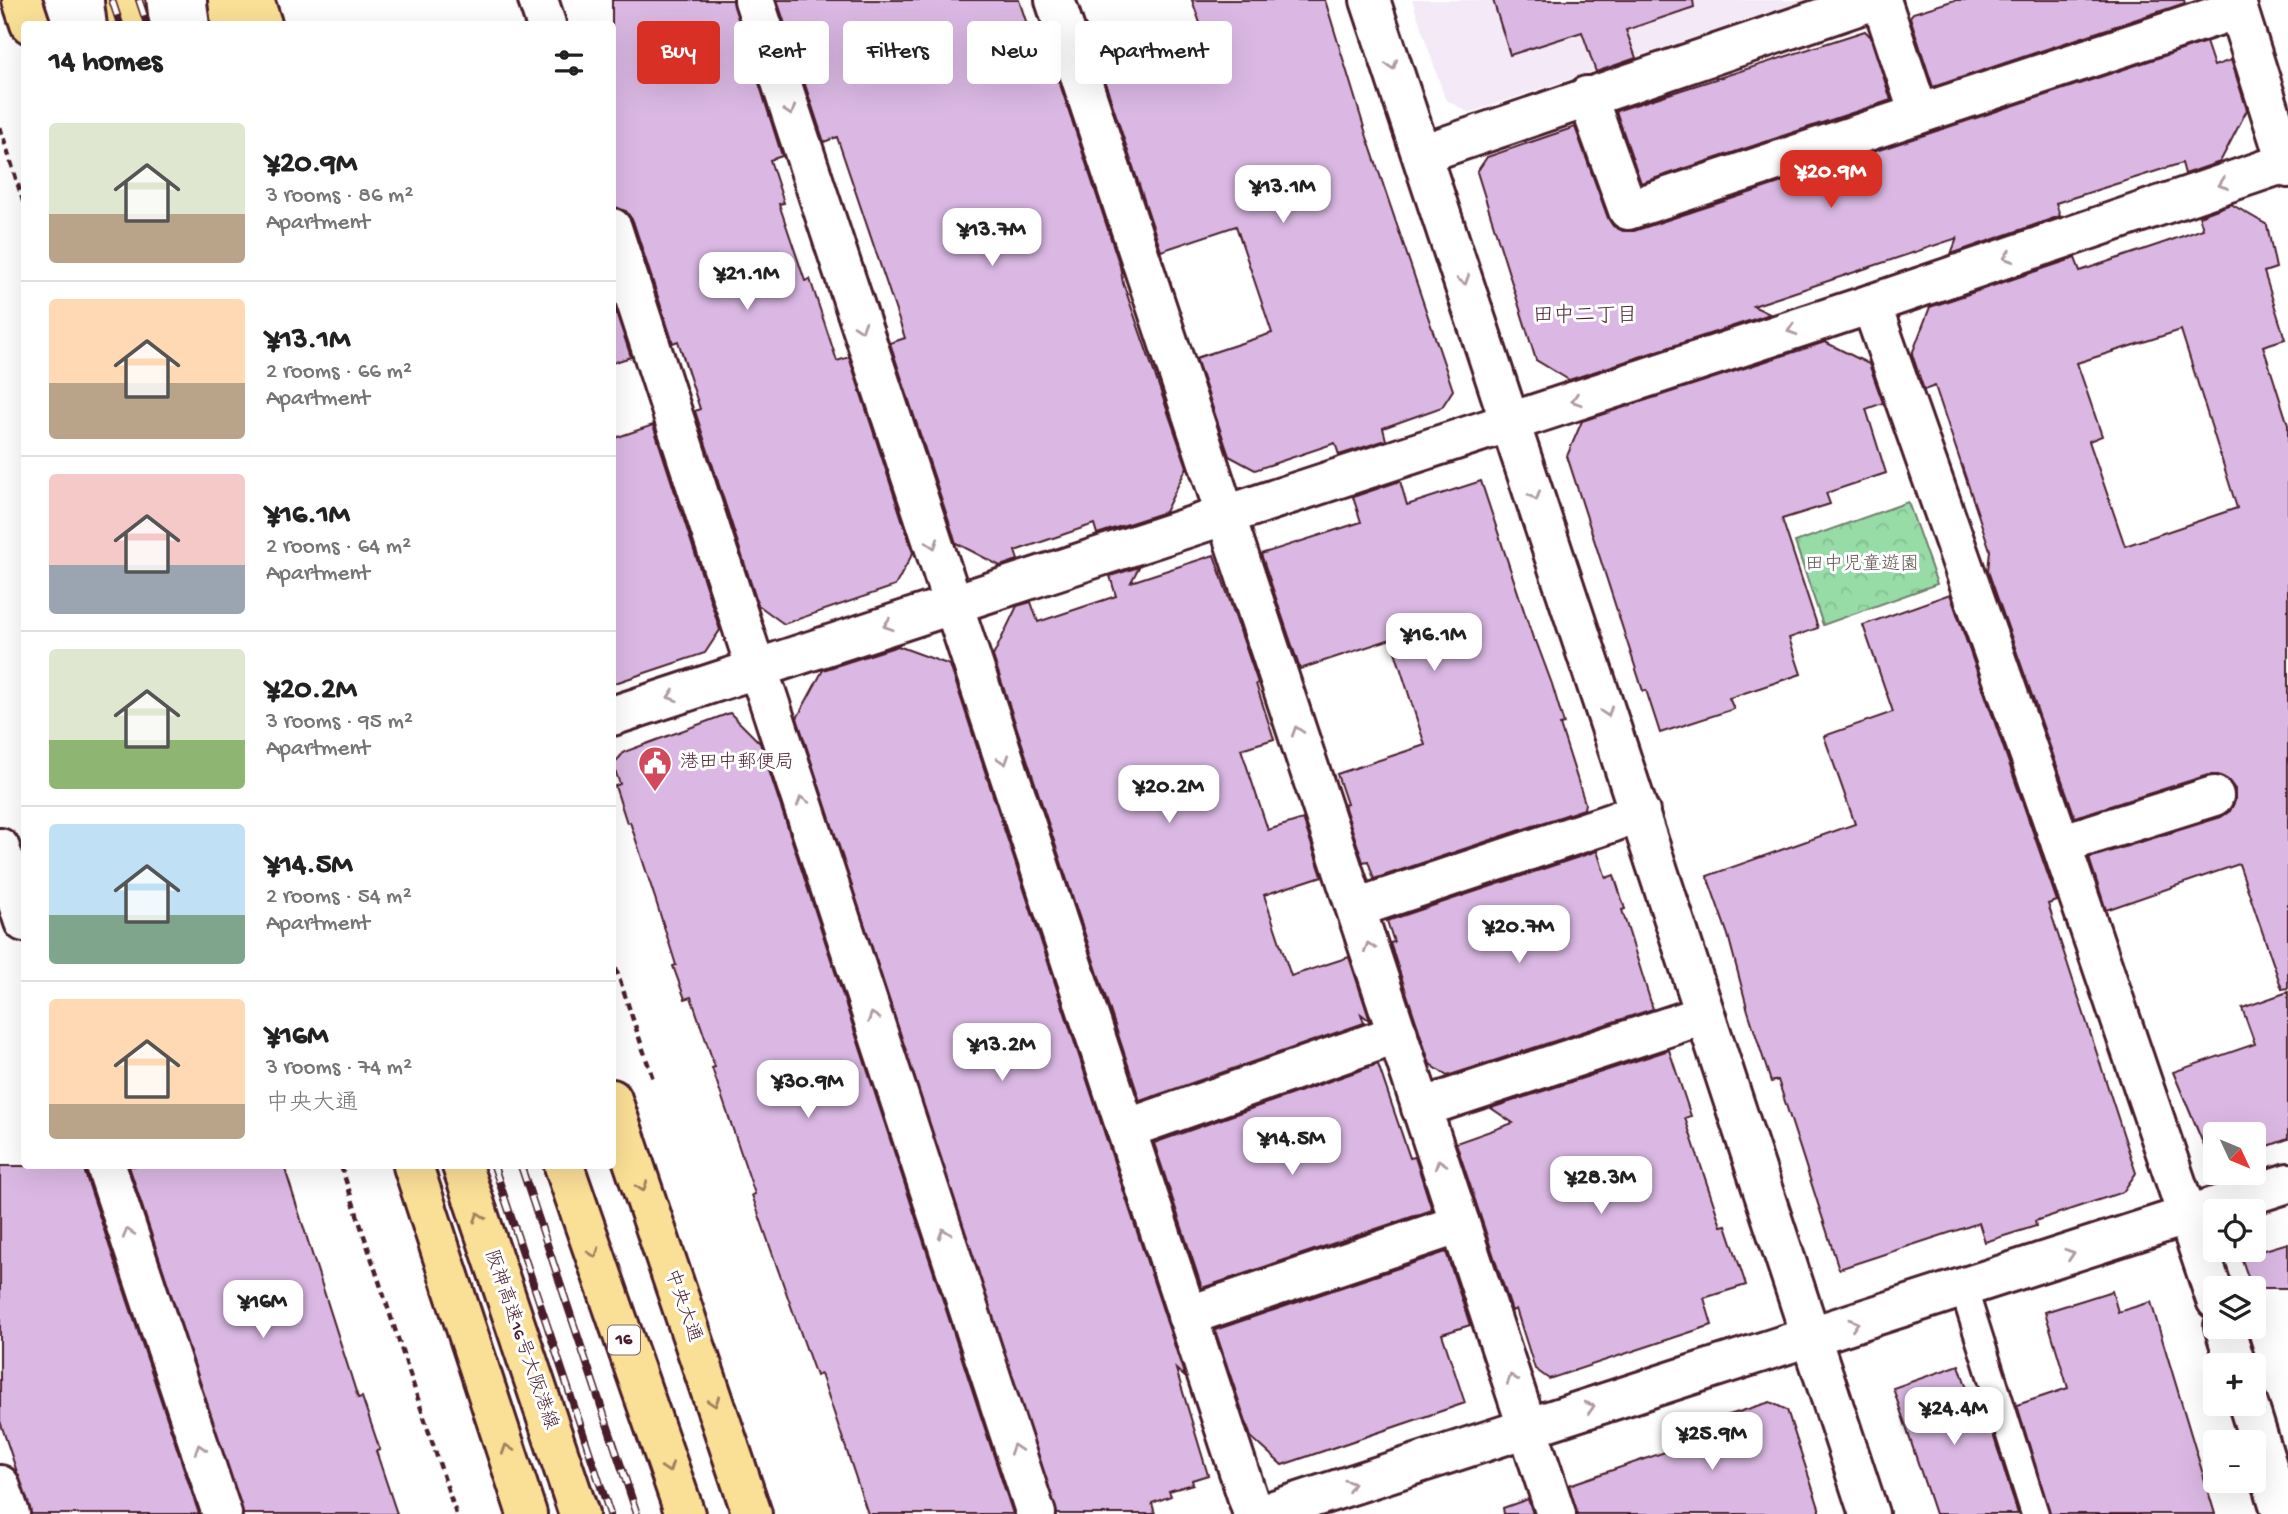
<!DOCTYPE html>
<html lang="en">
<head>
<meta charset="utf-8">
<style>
	body { margin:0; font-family:"Gochi Hand","Klee One",sans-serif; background:#f6f6f6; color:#222; height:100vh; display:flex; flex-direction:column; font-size:26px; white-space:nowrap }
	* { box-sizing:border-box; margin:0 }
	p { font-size:23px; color:#767676 }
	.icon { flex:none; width:38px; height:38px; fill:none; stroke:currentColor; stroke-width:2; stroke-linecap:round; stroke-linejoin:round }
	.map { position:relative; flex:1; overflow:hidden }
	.details { position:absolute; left:21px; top:21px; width:595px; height:1148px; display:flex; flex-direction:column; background:#fff; border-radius:7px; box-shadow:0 7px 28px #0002 }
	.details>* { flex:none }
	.top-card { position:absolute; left:637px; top:21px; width:665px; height:63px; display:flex; gap:14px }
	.needle { width:46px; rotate:134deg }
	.buttons { position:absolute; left:2203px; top:1122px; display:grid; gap:14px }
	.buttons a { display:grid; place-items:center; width:63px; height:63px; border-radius:7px; background:#fff; box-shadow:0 7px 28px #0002; font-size:35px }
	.price { position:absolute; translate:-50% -60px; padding:0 16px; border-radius:14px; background:#fff; color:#222; font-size:23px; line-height:46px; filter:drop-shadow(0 2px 4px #0008) }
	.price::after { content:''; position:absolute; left:50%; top:42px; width:21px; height:16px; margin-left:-10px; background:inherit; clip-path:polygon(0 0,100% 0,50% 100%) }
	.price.selected { background:#d93025; color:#fff }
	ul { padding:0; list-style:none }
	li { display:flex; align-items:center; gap:21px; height:175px; padding:0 28px }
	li+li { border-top:2px solid #e0e0e0 }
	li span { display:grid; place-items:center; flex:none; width:196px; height:140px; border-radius:7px; color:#555 }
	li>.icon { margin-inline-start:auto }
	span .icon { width:84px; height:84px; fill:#fffc; stroke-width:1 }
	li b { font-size:30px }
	h2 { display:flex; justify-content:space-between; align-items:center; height:84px; padding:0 28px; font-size:30px }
	.tag { padding:0 24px; border-radius:7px; background:#fff; box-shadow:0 7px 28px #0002; font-size:24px; line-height:63px }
	.tag.selected { background:#d93025; color:#fff }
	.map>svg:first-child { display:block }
	.built { fill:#f4eaf7 }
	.forest { fill:url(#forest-crowns); stroke:#707d69; stroke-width:2 }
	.building { fill:#dab8e3; stroke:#4a1f2b; stroke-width:2; fill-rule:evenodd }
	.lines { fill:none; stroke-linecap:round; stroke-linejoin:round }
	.lane-casing { stroke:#4a1f2b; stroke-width:32 }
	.street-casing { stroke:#4a1f2b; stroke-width:44 }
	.secondary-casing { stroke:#4a1f2b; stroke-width:44 }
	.primary-casing { stroke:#4a1f2b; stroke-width:44 }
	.highway-casing { stroke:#4a1f2b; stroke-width:44 }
	.path { stroke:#4a1f2b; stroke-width:4.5; stroke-dasharray:7 5; stroke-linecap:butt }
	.lane { stroke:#fff; stroke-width:26 }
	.street { stroke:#fff; stroke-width:38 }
	.secondary { stroke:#fff; stroke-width:38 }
	.primary { stroke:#fadf96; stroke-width:38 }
	.highway { stroke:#fadf96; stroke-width:38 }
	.rail-casing { stroke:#4a1f2b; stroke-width:8 }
	.rail { stroke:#fff; stroke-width:5; stroke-dasharray:16; stroke-linecap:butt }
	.oneway { stroke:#ae9aa0 }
	.oneway2 { stroke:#a27f60 }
	.labels { text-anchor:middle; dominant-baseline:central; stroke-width:6; stroke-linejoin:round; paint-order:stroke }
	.shield { fill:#fff; stroke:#80626b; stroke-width:2 }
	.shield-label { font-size:18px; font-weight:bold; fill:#4a1f2b }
	.park-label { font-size:19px; fill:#615750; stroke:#fff }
	.poi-label { font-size:19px; fill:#4a1f2b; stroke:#fff; text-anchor:start }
	.street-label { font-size:19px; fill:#4a1f2b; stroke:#fff }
	.neighbourhood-label { font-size:21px; fill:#4a1f2b; stroke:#fff }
</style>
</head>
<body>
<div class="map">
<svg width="2288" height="1514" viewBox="0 0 2288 1514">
	<defs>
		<pattern id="forest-crowns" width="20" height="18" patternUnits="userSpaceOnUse" patternTransform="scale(1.75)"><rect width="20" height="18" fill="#97dba7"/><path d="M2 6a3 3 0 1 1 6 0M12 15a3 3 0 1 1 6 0" fill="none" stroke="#84bc90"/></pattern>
	</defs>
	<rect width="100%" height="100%" fill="#fff"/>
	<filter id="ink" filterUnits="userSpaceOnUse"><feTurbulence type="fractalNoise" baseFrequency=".0143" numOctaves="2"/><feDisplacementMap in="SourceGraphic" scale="14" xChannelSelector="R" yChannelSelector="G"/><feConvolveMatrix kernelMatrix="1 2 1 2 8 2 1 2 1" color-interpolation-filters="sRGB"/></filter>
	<g filter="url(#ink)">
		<polygon class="built" points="1412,0 1806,0 1469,113 1445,99"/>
		<polygon class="forest" points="1908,502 1937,584 1823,625 1795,542"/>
		<g class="building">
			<polygon points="612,0 733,0 782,156 770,160 784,203 779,204 805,281 810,279 837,361 849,357 913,553 895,586 784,624 758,605 695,411 700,409 678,341 673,343 633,221 626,211 612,207"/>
			<polygon points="777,0 1019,0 1042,70 1053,67 1057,75 1120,266 1123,283 1187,467 1165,512 1097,534 1094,524 1015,551 1018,560 1000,566 956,543 890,343 905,338 837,137 824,142"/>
			<polygon points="1192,0 1325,0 1367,137 1453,390 1442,407 1383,428 1386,440 1339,455 1335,443 1255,470 1229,456 1196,358 1272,333 1236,226 1161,251 1098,61 1201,26"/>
			<polygon points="1493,0 1693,0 1694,7 1626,30 1636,58 1596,72 1582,32 1510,55"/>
			<polygon points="1955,0 2184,0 2185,3 1933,87 1910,17 1913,13"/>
			<polygon points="1865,31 1870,36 1891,100 1641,183 1616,111"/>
			<polygon points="2206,42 2214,66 2231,60 2247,110 2220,162 2185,174 2182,163 2056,203 2060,216 1951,254 1957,238 1753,306 1770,314 1569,380 1536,360 1477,172 1487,157 1575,127 1608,218 1613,226 1623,231 1634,231"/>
			<path d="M2231 204 2267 225 2276 268 2264 272 2285 339 2263 346 2288 425V988L2282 989 2239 864 2106 910 2089 858 2221 817 2230 811 2235 801V789L2228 780 2218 775H2208L2075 817 1988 571 1990 550 1935 386 1924 390 1912 354 1930 307 2075 258 2080 271 2166 242 2203 229 2199 216ZM2181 330 2237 508 2125 546 2089 441 2102 436 2077 363Z"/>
			<polygon points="612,300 631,357 612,363"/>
			<polygon points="1825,342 1869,364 1883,403 1866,409 1886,473 1826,493 1830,504 1782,519 1818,628 1789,638 1801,674 1729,698 1734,709 1660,733 1646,690 1643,691 1567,456 1582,421"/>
			<polygon points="653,425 720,630 705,653 612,684 612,439"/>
			<polygon points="1400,481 1407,505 1481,481 1534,641 1536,641 1552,684 1564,724 1560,725 1585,803 1584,809 1374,879 1368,861 1363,862 1344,805 1347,804 1337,774 1425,745 1391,639 1300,669 1261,554 1361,522 1353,497"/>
			<polygon points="1214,555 1258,683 1256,684 1274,739 1241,749 1268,830 1303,819 1322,876 1264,895 1291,976 1349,957 1370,1021 1361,1014 1364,1023 1140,1101 993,656 1017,606 1031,602 1038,622 1116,596 1110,576 1139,567 1131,582"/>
			<polygon points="1950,594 2057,901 2048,904 2136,1173 2123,1192 2035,1221 2036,1226 1985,1242 1979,1223 1839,1269 1778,1080 1771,1082 1748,1011 1728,935 1707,876 1855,824 1824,736 1893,712 1863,625"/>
			<polygon points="898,646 950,665 1185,1377 1176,1369 1208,1475 1192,1480 1193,1484 1169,1491 1171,1496 1152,1503 1155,1514 1057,1514 797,718 823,670"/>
			<polygon points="730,713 760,743 1013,1514 868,1514 821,1374 816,1376 776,1264 752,1195 755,1194 712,1068 715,1067 691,997 685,999 673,966 676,965 655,898 630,822 627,823 615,786 620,784 613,765 624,752"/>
			<polygon points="1597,851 1606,878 1614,875 1625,909 1622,910 1653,1009 1447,1076 1430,1064 1390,943 1394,942 1387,921"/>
			<polygon points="2288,992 2288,1139 2254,1151 2254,1134 2216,1134 2216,1160 2208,1155 2173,1072 2255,1044 2242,1008"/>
			<polygon points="1669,1050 1691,1116 1685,1118 1721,1226 1726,1225 1746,1285 1704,1298 1712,1325 1549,1379 1535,1369 1516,1309 1512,1311 1456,1143 1513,1123 1491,1108"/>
			<polygon points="1378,1064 1410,1158 1415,1157 1432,1210 1202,1288 1154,1143"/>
			<polygon points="0,1166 85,1166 85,1173 199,1514 31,1514 0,1421"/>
			<polygon points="129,1166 284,1166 358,1398 362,1397 380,1450 376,1451 397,1514 243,1514"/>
			<polygon points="2288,1243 2288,1288 2252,1288 2241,1257"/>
			<polygon points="1446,1252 1470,1325 1442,1334 1465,1403 1282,1465 1251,1437 1215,1330"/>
			<polygon points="2112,1291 2118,1312 2151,1302 2215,1514 2050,1514 2017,1405 2068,1388 2045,1312"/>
			<polygon points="1959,1365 1977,1418 1987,1415 2018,1514 1935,1514 1893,1388"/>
			<polygon points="1770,1402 1787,1410 1821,1514 1577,1514 1569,1485 1674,1449 1669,1434"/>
			<polygon points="1528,1499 1533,1514 1504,1514 1503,1508"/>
		</g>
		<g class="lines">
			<g class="lane-casing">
				<polyline id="lane" points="1964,1290 2035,1514"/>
			</g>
			<g class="street-casing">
				<g id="street">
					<polyline points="538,0 546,24"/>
					<polyline points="754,0 1253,1514"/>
					<polyline points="1055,0 1556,1514"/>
					<path d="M1370 0C1540 504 1702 1009 1869 1514"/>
					<polyline points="1881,0 1919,114"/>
					<polyline points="2235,0 2288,168"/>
					<polyline points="1587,96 1628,210 2238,9"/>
					<polyline points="1422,154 1875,0"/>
					<polyline points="612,228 756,669 766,692 1036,1514"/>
					<polyline points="612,716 1871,304 2288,162"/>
					<polyline points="2061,844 2214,796"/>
					<polyline points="0,848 24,922"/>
					<polyline points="1356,908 1611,823 1640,812"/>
					<polyline points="1421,1108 1704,1015"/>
					<polyline points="1126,1129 1398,1034"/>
					<polyline points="106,1166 222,1514"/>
					<polyline points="1187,1316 1460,1224"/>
					<polyline points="0,1485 10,1514"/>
					<path d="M1262 1514C1603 1401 1947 1295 2288 1183"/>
				</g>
			</g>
			<g class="secondary-casing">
				<g id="secondary">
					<polyline points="1871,304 2061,844 2216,1300"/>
					<polyline points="2224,1326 2236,1365"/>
					<polyline points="2248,1404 2282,1514"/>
				</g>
			</g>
			<g class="primary-casing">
				<g id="primary">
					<polyline points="22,0 30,24"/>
					<polyline points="254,0 262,24"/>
					<polyline points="612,1099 752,1514"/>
					<polyline points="413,1166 527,1514"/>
				</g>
			</g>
			<g class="highway-casing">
				<g id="highway">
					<polyline points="125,0 128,24"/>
					<polyline points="228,0 231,24"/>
					<polyline points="462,1166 579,1514"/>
					<polyline points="564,1166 685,1514"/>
				</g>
			</g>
			<g class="path">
				<polyline points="0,127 24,204"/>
				<polyline points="612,957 653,1079"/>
				<polyline points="341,1166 456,1514"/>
			</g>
			<use href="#lane" class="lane"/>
			<use href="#street" class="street"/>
			<use href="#secondary" class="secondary"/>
			<use href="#primary" class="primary"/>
			<use href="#highway" class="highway"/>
			<g class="rail-casing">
				<g id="rail">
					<polyline points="112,0 120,24"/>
					<polyline points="139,0 147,24"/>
					<polyline points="494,1166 610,1514"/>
					<polyline points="521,1166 637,1514"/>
				</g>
			</g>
			<use href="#rail" class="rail"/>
		</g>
		<defs><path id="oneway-chevron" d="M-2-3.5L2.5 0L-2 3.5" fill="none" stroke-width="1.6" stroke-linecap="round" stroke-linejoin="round" transform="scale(1.75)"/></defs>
		<g class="oneway">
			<use href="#oneway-chevron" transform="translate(1392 65) rotate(71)"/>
			<use href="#oneway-chevron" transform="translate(790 111) rotate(72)"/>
			<use href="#oneway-chevron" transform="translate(2223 184) rotate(161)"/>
			<use href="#oneway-chevron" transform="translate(2008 257) rotate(161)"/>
			<use href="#oneway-chevron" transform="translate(1464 280) rotate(72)"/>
			<use href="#oneway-chevron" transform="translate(861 327) rotate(72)"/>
			<use href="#oneway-chevron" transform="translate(1792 330) rotate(162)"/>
			<use href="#oneway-chevron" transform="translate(1576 400) rotate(162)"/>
			<use href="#oneway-chevron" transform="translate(1535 496) rotate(72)"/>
			<use href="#oneway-chevron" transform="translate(933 544) rotate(72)"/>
			<use href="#oneway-chevron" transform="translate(888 625) rotate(162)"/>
			<use href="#oneway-chevron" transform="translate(672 696) rotate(162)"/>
			<use href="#oneway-chevron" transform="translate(1607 712) rotate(72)"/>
			<use href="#oneway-chevron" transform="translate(1297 731) rotate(-108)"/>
			<use href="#oneway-chevron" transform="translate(1004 760) rotate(72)"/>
			<use href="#oneway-chevron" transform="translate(802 801) rotate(-108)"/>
			<use href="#oneway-chevron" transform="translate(1369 947) rotate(-108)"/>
			<use href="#oneway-chevron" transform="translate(873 1017) rotate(-108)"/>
			<use href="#oneway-chevron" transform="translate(1440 1164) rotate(-108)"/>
			<use href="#oneway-chevron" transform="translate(128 1233) rotate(-108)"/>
			<use href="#oneway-chevron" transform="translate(944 1233) rotate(-108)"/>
			<use href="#oneway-chevron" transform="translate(2070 1254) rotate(-18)"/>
			<use href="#oneway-chevron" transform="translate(1854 1324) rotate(-17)"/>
			<use href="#oneway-chevron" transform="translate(1512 1379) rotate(-109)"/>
			<use href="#oneway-chevron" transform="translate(1590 1407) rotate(-17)"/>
			<use href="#oneway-chevron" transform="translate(200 1449) rotate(-108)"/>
			<use href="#oneway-chevron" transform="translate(1015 1449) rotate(-108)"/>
			<use href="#oneway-chevron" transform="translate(1350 1485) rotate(-18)"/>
		</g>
		<g class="oneway2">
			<use href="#oneway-chevron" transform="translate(642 1187) rotate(71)"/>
			<use href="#oneway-chevron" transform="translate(479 1217) rotate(-109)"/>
			<use href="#oneway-chevron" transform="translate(594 1253) rotate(71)"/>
			<use href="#oneway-chevron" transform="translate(714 1402) rotate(71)"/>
			<use href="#oneway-chevron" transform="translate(507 1449) rotate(-108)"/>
			<use href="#oneway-chevron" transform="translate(668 1468) rotate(71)"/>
		</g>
	</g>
	<defs>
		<g id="civic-pin" transform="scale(1.75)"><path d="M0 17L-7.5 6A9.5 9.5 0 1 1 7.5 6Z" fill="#d1495b" stroke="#fff"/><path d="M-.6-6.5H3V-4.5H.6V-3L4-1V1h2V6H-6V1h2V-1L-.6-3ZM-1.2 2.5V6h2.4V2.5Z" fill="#fff"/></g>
	</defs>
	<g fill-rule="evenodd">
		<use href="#civic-pin" x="655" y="763"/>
	</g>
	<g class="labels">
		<rect class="shield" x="608" y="1325.5" width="32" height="29" rx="5"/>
		<g class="shield-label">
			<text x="624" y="1340">16</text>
		</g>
		<g class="park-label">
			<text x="1862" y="565">田中児童遊園</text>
		</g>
		<g class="poi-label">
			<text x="680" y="763">港田中郵便局</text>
		</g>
		<g class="street-label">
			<text transform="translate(682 1306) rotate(71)">中央大通</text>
			<text transform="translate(520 1340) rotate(71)">阪神高速16号大阪港線</text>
		</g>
		<g class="neighbourhood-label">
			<text x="1585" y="317">田中二丁目</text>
		</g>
	</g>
</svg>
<div class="buttons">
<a><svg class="needle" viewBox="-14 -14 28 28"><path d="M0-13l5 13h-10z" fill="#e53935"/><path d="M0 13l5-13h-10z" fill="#767676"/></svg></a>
<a><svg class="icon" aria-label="locate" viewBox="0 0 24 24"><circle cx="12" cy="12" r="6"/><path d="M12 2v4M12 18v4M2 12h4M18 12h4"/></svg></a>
<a><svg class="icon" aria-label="layers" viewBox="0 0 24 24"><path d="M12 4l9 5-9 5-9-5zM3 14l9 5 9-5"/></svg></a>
<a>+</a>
<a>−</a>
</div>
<b class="price selected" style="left:1831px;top:210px">¥20.9M</b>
<b class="price" style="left:1283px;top:225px">¥13.1M</b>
<b class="price" style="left:992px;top:268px">¥13.7M</b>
<b class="price" style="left:747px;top:312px">¥21.1M</b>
<b class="price" style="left:1434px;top:673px">¥16.1M</b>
<b class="price" style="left:1169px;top:825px">¥20.2M</b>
<b class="price" style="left:1519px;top:965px">¥20.7M</b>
<b class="price" style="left:1002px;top:1083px">¥13.2M</b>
<b class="price" style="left:808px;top:1120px">¥30.9M</b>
<b class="price" style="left:1292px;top:1177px">¥14.5M</b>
<b class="price" style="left:1601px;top:1216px">¥28.3M</b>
<b class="price" style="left:263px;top:1340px">¥16M</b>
<b class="price" style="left:1954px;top:1447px">¥24.4M</b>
<b class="price" style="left:1712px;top:1472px">¥25.9M</b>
<div class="top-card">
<a class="tag selected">Buy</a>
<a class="tag">Rent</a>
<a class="tag">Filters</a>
<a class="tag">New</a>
<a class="tag">Apartment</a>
</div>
<section class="details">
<h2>14 homes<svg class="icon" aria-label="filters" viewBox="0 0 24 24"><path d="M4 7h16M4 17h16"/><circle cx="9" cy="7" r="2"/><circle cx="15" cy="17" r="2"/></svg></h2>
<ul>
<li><span style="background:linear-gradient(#dfe7d0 65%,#b9a48a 0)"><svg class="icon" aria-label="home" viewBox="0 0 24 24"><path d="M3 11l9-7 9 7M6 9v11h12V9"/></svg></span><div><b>¥20.9M</b><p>3 rooms · 86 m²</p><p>Apartment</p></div></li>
<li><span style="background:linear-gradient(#ffd9b3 60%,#b9a48a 0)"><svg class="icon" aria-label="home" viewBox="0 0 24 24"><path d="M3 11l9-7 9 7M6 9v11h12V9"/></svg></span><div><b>¥13.1M</b><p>2 rooms · 66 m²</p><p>Apartment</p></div></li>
<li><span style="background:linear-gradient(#f6c9c9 65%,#9aa5b1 0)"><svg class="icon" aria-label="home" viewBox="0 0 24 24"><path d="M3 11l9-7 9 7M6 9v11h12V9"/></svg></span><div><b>¥16.1M</b><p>2 rooms · 64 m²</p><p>Apartment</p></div></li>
<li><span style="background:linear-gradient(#dfe7d0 65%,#8fb573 0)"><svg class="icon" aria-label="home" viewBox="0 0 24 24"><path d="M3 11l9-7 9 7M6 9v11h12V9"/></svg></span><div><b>¥20.2M</b><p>3 rooms · 95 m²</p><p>Apartment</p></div></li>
<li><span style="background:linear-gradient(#bfe0f5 65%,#7fa58c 0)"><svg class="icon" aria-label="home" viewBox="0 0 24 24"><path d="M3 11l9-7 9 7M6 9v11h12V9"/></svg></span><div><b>¥14.5M</b><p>2 rooms · 54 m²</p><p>Apartment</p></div></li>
<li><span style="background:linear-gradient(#ffd9b3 75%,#b9a48a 0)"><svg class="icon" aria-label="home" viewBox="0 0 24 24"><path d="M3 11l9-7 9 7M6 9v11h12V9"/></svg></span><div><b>¥16M</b><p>3 rooms · 74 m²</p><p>中央大通</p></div></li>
</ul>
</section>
</div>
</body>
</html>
